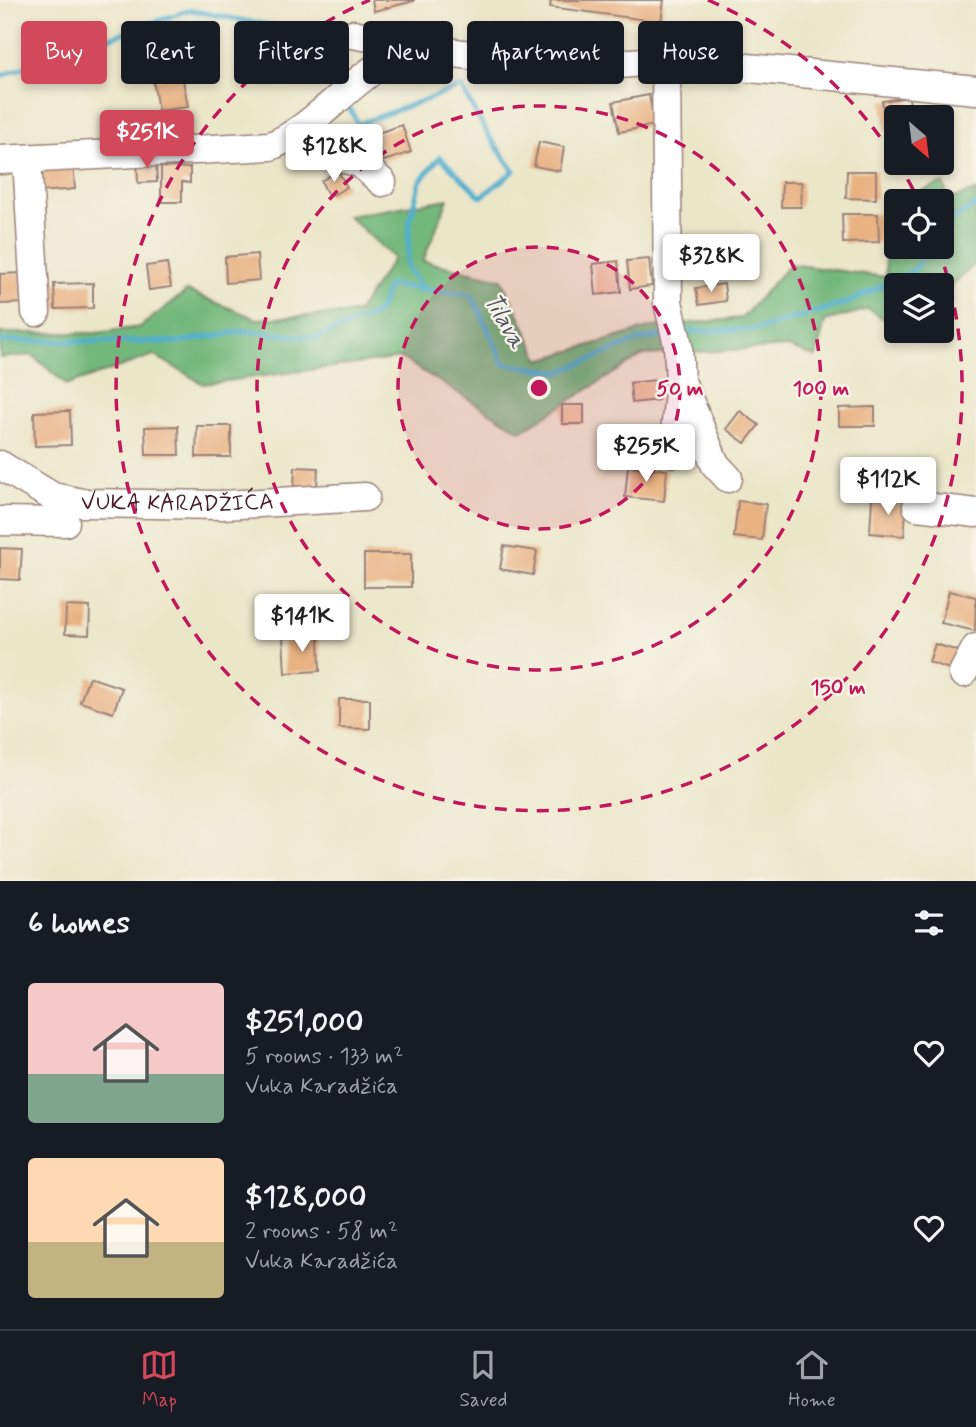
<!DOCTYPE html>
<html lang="en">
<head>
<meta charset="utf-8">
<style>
	body { margin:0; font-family:Mynerve,sans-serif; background:#20242c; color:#f1f3f6; height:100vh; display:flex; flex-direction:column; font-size:26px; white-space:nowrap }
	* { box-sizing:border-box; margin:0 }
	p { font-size:23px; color:#9ea1a6 }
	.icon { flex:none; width:38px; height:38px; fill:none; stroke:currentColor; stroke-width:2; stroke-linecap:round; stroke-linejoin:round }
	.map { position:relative; height:881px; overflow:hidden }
	.side { display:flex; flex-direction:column; background:#171b24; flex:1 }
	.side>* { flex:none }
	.top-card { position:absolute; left:21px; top:21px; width:934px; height:63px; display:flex; gap:14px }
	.needle { width:46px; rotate:152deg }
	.buttons { position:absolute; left:884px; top:105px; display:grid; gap:14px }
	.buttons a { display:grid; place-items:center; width:70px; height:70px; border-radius:7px; background:#171b24; box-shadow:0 4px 10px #0003; font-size:35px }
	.price { position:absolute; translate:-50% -60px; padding:0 16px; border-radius:7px; background:#fff; color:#222; font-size:23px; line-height:46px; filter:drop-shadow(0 2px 4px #0008) }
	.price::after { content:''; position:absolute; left:50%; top:42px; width:21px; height:16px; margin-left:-10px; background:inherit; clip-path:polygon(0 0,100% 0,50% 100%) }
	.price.active { background:#d1495b; color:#fff }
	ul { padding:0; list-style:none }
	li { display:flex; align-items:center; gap:21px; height:175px; padding:0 28px }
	li span { display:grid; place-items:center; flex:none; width:196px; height:140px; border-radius:7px; color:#555 }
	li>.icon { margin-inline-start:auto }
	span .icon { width:84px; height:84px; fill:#fffc; stroke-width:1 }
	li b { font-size:30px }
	h2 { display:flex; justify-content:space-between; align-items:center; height:84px; padding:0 28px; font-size:30px }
	.tag { padding:0 24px; border-radius:7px; background:#171b24; box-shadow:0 4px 10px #0003; font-size:24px; line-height:63px }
	.tag.active { background:#d1495b; color:#fff }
	.tabs { display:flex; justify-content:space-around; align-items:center; height:98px; border-top:2px solid #363941; background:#171b24; font-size:19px; color:#9ea1a6 }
	.tabs a { display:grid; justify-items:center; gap:4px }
	.tabs .active { color:#d1495b }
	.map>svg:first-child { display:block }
	.forest { fill:#72b77b; stroke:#5e6b53; stroke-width:2; fill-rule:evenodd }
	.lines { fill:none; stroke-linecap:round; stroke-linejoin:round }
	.stream { stroke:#50afcf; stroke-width:5 }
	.building { fill:#e9b283 }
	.minor-casing { stroke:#9b827a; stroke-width:31 }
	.minor { stroke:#fff; stroke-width:28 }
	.ring { fill:none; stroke:#c2185b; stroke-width:3.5; stroke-dasharray:12 9 }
	.labels { text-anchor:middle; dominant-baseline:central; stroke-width:5; stroke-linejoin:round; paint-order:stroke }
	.street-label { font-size:23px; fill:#4a1f2b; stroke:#f7f3e8 }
	.water-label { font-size:24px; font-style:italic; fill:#4c5164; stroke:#f7f3e8 }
	.centre { fill:#c2185b; stroke:#f7f3e8; stroke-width:3.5 }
	.ring-label { font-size:21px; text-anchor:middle; font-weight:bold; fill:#c2185b; stroke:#f7f3e8; stroke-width:5; stroke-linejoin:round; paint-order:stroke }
</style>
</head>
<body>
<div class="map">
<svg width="976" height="881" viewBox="0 0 976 881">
	<rect width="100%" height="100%" fill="#f7f3e8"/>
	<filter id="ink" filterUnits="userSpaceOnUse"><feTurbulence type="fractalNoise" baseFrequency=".0143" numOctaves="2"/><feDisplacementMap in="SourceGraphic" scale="14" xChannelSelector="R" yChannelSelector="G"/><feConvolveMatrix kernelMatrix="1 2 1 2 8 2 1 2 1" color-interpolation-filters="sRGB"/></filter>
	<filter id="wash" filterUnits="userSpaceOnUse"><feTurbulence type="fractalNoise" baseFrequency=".00686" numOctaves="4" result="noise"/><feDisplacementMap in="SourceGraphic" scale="28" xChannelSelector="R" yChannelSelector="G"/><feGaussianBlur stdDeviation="1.57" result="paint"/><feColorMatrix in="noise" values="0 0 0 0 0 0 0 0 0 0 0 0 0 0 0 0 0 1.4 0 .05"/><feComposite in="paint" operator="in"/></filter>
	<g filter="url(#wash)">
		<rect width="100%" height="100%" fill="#ece6c9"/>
		<path class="forest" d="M943 183 949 200 976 191V263L942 295V285H896V327L868 309 825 321 816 357 788 347 643 355 521 431 401 358 203 384 154 355 67 385 32 355 0 358V333H96L140 327 187 291 257 319 357 313 394 258 348 216 448 199 423 261 502 279 540 360 652 327 742 318 790 264 886 277 883 205ZM896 201H942V247H896Z"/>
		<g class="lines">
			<g class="stream">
				<polyline points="0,76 189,10 309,33 335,82"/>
				<polyline points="350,109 358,124 461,87 489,136 514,171 481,197 440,157 420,181 410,219 407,268 424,290"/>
				<polyline points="942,233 950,221 976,205"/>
				<polyline points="685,332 758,329 847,303 913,271 931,247"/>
				<polyline points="0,341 178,342 245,331 317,338 378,313 389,285 472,295 504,364 560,372 639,340 669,335"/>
			</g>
		</g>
		<g id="blocks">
			<g class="building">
				<polygon points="372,0 414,0 414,1 374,11"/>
				<polygon points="551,0 664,0 661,22 550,7"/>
				<polygon points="182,74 188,107 158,111 153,79"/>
				<polygon points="649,95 655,125 619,132 613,102"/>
				<polygon points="909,97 911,117 896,117 896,130 886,131 882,101"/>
				<polygon points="402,125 411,152 384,161 375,134"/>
				<polygon points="539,142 564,147 560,171 534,166"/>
				<polygon points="137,157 156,157 157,182 138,183"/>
				<polygon points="73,162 75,189 40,192 38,165"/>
				<polygon points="161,167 190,168 190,183 182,182 182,202 161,202"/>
				<polygon points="338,171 347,187 329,197 321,181"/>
				<polygon points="847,171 876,171 876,199 846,198"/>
				<polygon points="782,182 802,182 801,207 781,207"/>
				<polygon points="842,214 878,214 879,242 843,243"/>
				<polygon points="257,254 259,280 226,283 225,257"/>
				<polygon points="649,259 652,286 630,289 627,261"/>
				<polygon points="618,261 621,292 596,295 593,264"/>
				<polygon points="167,263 171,287 149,290 146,266"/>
				<polygon points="24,273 25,303 0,304 0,274"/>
				<polygon points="93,283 93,308 55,309 54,284"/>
				<polygon points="724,284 726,301 699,305 696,288"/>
				<polygon points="656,380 658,400 632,403 630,383"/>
				<rect x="562" y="405" width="22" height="19"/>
				<polygon points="875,407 875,426 839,426 839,408"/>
				<polygon points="70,411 71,445 35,446 34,412"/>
				<polygon points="740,411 759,425 745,443 726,429"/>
				<polygon points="178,426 179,455 146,455 145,427"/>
				<polygon points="197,426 231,426 231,457 196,457"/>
				<polygon points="628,466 667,470 664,501 625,497"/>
				<polygon points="295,467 318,468 317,487 294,486"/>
				<polygon points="872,498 907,500 904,536 870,533"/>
				<polygon points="738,501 766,504 762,540 734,537"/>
				<polygon points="504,546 537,551 533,575 500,569"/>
				<polygon points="0,548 22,549 20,580 0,579"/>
				<rect x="364" y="554" width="47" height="33"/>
				<polygon points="949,591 976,597 975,631 941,623"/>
				<polygon points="66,606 90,607 89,635 65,634"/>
				<polygon points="319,636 320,671 285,673 283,638"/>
				<polygon points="935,644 958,651 952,670 929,662"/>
				<polygon points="89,677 122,688 113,713 80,702"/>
				<polygon points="339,699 370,699 370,729 339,728"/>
			</g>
		</g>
	</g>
	<g filter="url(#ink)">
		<use href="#blocks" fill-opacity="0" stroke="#9b827a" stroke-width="2"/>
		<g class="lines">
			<g class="minor-casing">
				<g id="minor">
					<polyline points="352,34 410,44 415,48"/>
					<polyline points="666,60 668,302 678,345 680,381 673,453"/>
					<polyline points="291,137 308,149 360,163 382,182"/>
					<polyline points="27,159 36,312"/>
					<path d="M0 160 271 146C324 123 359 66 415 48L535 63 620 64 666 60 976 90"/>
					<polyline points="683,386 715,464 728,478"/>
					<path id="s1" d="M0 465 53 497 82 503 222 505 365 497"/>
					<polyline points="917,506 976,513"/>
					<polyline points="0,521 65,522"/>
					<polyline points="963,673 976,648"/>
				</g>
			</g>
			<use href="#minor" class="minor"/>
		</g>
	</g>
	<circle cx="539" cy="388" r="141" fill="#c2185b" fill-opacity=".12"/>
	<g class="ring">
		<circle cx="539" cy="388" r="141"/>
		<circle cx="539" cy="388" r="282"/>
		<path d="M708 0A423 423 0 0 1 918 199M938 247A423 423 0 1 1 370 0"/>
	</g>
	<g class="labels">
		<g class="street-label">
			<text stroke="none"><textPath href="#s1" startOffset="187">VUKA KARADŽIĆA</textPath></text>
		</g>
		<g class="water-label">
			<text transform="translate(504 321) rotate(61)">Tilava</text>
		</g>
	</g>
	<circle cx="539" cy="388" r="10" class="centre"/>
	<g class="ring-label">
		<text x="680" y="395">50 m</text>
		<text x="821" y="395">100 m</text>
		<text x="838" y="694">150 m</text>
	</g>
</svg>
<div class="buttons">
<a><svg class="needle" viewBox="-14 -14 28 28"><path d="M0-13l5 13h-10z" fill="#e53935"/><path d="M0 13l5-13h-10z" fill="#9ea1a6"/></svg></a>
<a><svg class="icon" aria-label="locate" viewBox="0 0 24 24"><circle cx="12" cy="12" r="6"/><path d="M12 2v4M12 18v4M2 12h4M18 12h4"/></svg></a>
<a><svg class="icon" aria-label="layers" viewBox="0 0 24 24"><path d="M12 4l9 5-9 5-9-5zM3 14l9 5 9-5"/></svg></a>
</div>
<b class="price active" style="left:147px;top:170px">$251K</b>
<b class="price" style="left:334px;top:184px">$128K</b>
<b class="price" style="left:711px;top:294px">$328K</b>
<b class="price" style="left:646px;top:484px">$255K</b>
<b class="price" style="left:888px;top:517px">$112K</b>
<b class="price" style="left:302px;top:654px">$141K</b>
<div class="top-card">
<a class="tag active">Buy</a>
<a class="tag">Rent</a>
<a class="tag">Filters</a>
<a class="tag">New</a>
<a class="tag">Apartment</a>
<a class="tag">House</a>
</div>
</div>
<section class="side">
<h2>6 homes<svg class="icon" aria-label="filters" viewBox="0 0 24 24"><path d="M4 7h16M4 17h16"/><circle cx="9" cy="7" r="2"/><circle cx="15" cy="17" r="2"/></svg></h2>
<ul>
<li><span style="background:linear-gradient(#f6c9c9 65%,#7fa58c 0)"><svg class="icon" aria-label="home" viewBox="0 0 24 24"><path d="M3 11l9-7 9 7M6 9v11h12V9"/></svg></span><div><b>$251,000</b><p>5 rooms · 133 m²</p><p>Vuka Karadžića</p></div><svg class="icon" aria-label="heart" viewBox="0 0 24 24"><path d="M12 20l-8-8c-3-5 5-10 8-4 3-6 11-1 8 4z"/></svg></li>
<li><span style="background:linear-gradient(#ffd9b3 60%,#c2b280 0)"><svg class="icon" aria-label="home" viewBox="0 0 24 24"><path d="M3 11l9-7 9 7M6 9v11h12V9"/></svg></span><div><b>$128,000</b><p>2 rooms · 58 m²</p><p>Vuka Karadžića</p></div><svg class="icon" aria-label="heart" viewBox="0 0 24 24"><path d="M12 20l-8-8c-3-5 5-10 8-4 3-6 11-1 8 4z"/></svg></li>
</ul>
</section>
<nav class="tabs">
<a class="active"><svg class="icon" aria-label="map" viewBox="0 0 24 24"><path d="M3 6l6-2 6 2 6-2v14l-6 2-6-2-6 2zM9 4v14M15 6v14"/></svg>Map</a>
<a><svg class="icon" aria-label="saved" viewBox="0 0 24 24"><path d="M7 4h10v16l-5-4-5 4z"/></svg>Saved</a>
<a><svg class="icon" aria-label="home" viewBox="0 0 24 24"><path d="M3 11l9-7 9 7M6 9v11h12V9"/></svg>Home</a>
</nav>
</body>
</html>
